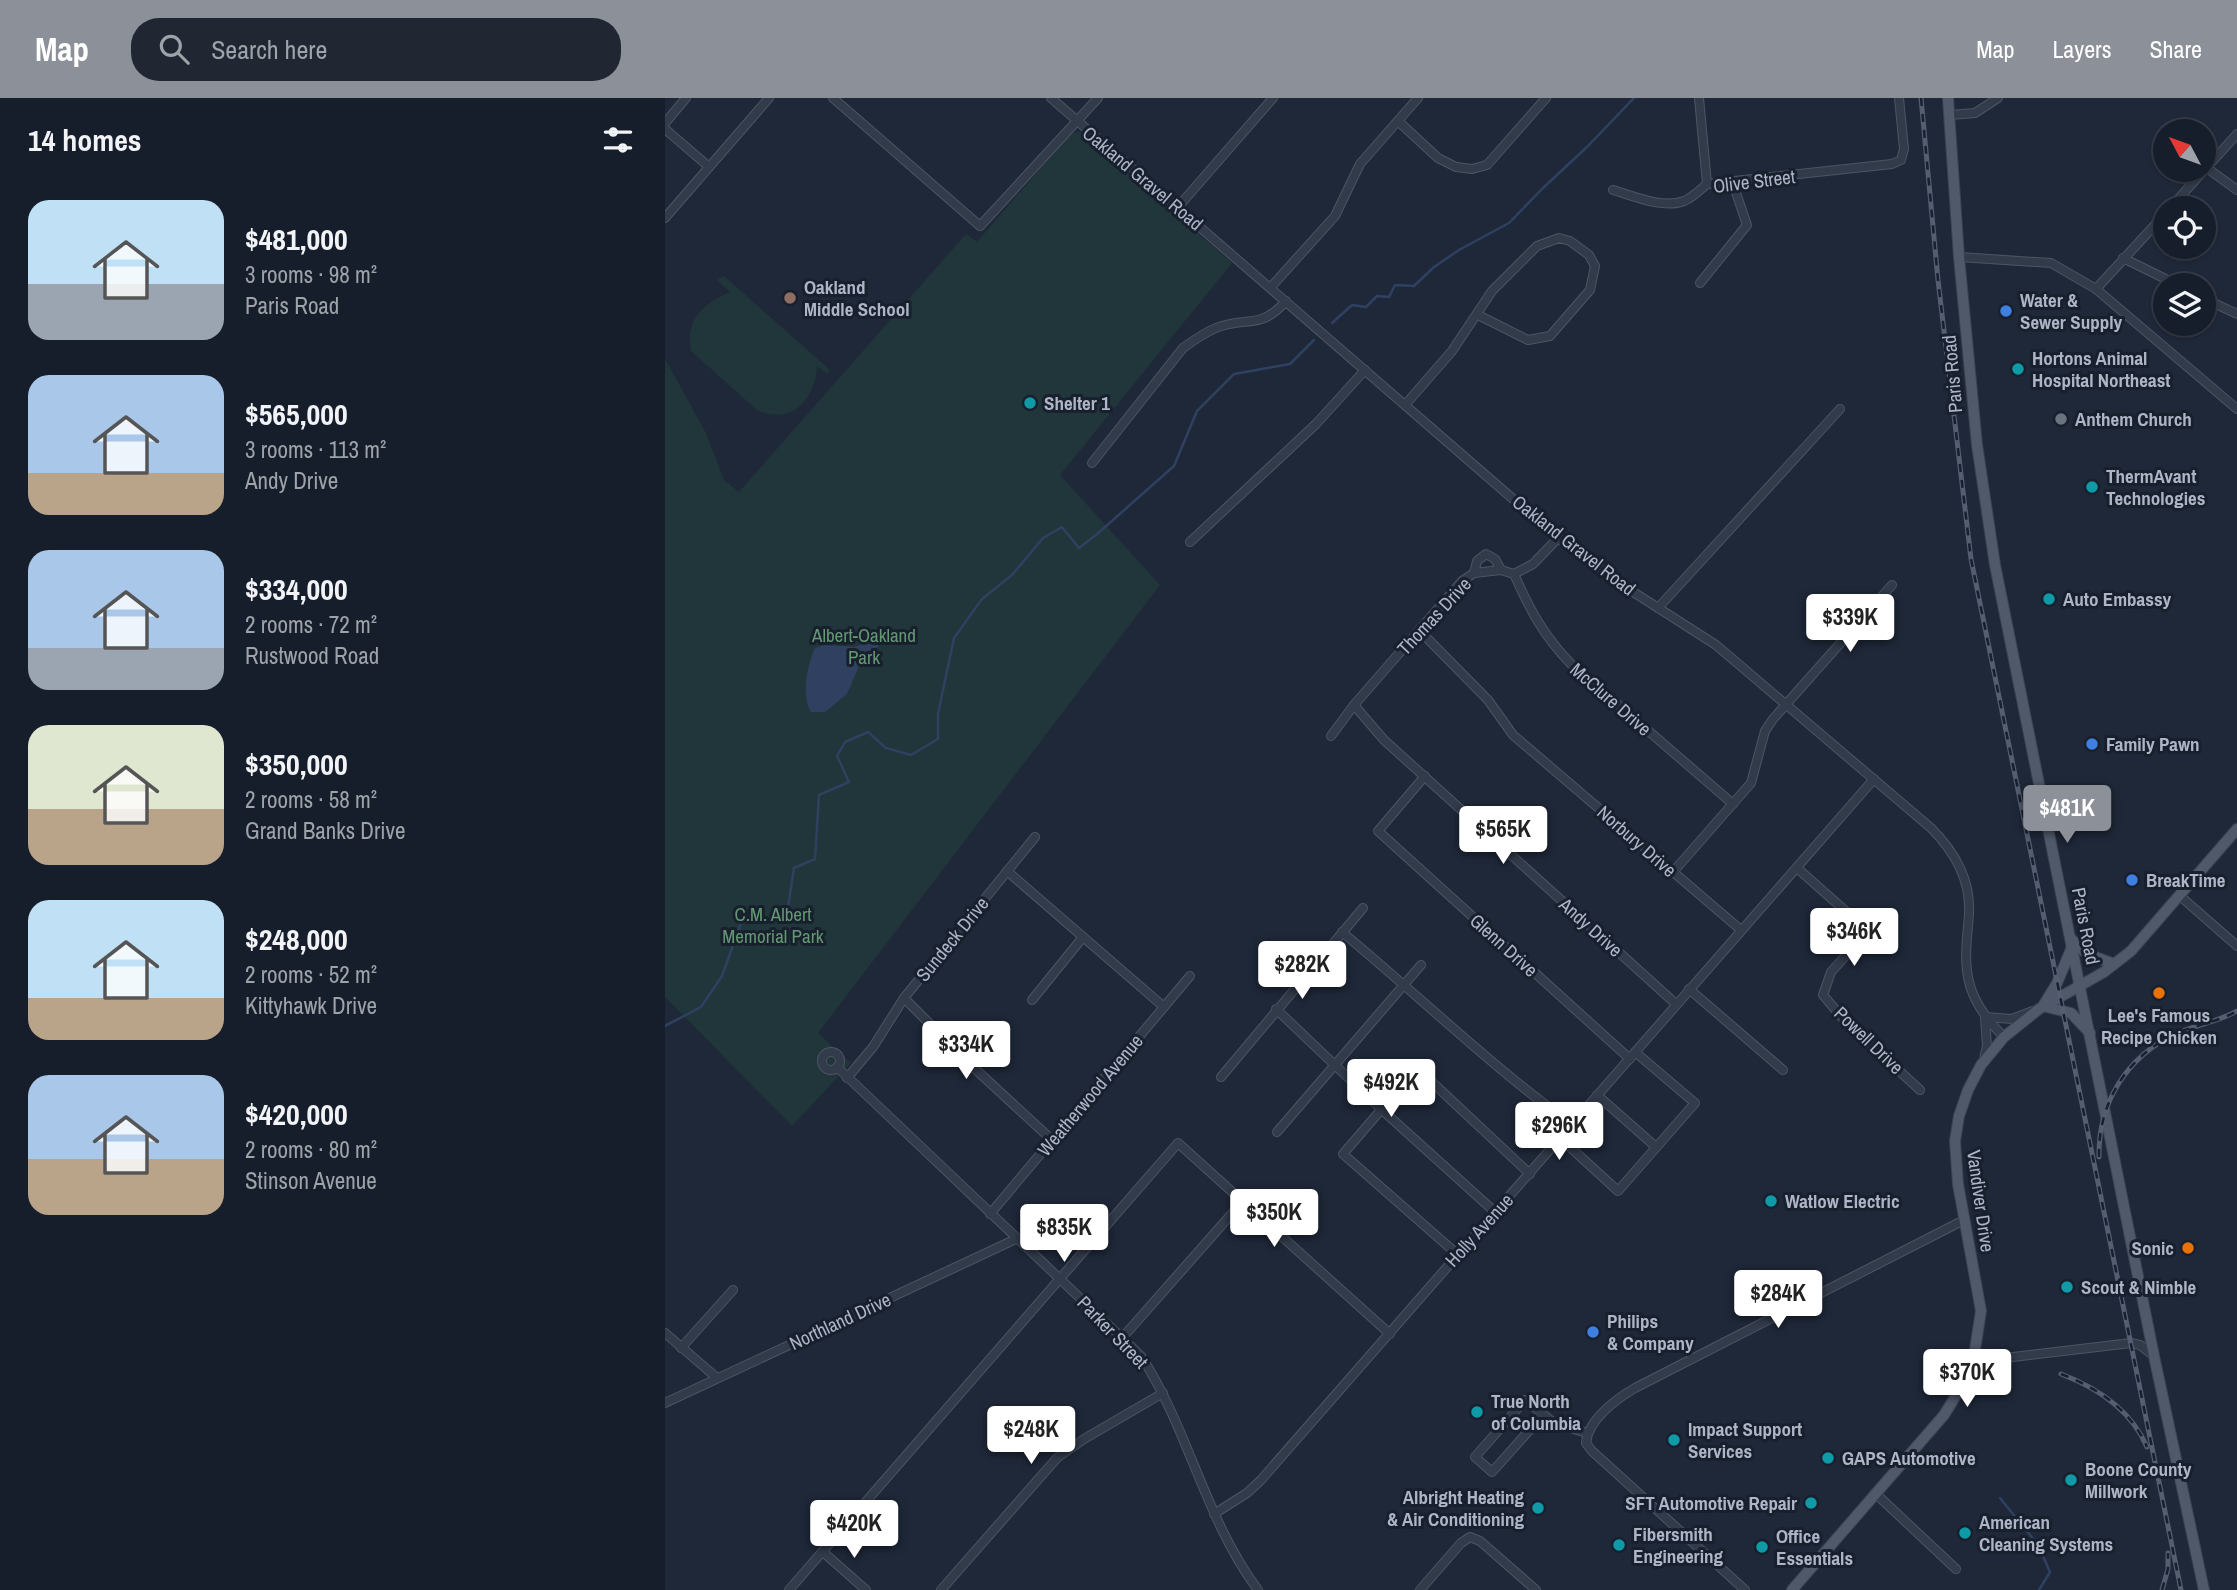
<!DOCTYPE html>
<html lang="en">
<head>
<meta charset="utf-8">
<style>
	body { margin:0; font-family:"Archivo Narrow",sans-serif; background:#202733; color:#f1f3f6; height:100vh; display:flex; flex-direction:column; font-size:26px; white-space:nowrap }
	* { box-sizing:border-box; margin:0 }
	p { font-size:23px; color:#9ea2a9 }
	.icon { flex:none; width:38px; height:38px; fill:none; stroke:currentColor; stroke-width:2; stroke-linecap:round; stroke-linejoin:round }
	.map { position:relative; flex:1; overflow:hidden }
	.panel { display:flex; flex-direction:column; background:#171e2b; width:665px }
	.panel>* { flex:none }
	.needle { width:46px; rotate:311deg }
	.buttons { position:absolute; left:1488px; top:21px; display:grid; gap:14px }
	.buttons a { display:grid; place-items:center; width:63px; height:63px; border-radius:50%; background:#171e2b; box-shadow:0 2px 5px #0004,0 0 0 2px #363c47; font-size:35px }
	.price { position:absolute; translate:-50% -60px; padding:0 16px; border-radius:7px; background:#fff; color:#222; font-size:23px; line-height:46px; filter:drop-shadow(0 2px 4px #0008) }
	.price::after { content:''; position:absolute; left:50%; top:42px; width:21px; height:16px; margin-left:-10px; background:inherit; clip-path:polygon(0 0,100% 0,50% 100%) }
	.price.on { background:#8c9099; color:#fff }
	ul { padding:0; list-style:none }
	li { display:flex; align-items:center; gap:21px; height:175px; padding:0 28px }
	li span { display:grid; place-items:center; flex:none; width:196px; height:140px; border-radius:21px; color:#555 }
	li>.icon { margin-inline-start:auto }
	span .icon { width:84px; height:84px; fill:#fffc; stroke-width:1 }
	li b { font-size:30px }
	h2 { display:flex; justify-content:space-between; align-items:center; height:84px; padding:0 28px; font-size:30px }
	header { display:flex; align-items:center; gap:42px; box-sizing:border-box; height:98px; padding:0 35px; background:#8c9099; color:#fff }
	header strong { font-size:33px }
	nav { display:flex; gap:38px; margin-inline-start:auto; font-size:24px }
	.search { width:490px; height:63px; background:#202733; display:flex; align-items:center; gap:18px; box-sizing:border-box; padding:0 24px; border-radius:28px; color:#9ea2a9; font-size:26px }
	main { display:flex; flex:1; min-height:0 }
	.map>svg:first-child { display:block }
	.green { fill:#21363a }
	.water { fill:#2f4060 }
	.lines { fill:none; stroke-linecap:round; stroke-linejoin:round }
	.stream { stroke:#2f4060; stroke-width:2.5 }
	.minor-casing { stroke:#4d5564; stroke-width:10 }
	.major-casing { stroke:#3c4453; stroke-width:12 }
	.minor { stroke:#323b4a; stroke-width:8 }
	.major { stroke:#50596a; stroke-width:10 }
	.rail-casing { stroke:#545e71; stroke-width:5 }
	.rail { stroke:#18202e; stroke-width:2.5; stroke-dasharray:8; stroke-linecap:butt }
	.education-dot { fill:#8d6e63; stroke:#18202e; stroke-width:2.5 }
	.shop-dot { fill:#3f7fe0; stroke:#18202e; stroke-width:2.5 }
	.culture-dot { fill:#0f9aa8; stroke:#18202e; stroke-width:2.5 }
	.worship-dot { fill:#6b7280; stroke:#18202e; stroke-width:2.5 }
	.food-dot { fill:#e8710a; stroke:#18202e; stroke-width:2.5 }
	.labels { text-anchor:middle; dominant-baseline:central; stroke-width:6; stroke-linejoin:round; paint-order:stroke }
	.street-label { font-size:19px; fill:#adb5c6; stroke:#18202e }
	.poi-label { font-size:19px; font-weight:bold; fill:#adb5c6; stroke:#18202e; text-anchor:start }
	.park-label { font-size:19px; fill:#639872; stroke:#18202e }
</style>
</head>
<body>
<header>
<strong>Map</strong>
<div class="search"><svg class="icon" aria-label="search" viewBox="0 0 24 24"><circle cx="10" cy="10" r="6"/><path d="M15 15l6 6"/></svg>Search here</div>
<nav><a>Map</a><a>Layers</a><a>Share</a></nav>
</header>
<main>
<section class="panel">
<h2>14 homes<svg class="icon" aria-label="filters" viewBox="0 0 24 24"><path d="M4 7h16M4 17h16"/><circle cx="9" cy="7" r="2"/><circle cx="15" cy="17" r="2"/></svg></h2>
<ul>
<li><span style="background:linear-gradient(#bfe0f5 60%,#9aa5b1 0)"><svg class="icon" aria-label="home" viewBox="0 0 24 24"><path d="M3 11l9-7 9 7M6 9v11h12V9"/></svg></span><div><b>$481,000</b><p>3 rooms · 98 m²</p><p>Paris Road</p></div></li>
<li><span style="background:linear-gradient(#a9c7e8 70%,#b9a48a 0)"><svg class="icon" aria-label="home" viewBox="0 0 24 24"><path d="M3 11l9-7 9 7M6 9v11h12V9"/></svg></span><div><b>$565,000</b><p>3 rooms · 113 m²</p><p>Andy Drive</p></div></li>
<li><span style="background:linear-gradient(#a9c7e8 70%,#9aa5b1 0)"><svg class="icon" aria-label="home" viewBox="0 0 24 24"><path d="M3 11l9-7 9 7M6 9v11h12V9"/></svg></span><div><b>$334,000</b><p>2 rooms · 72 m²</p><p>Rustwood Road</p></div></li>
<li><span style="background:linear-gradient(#dfe7d0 60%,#b9a48a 0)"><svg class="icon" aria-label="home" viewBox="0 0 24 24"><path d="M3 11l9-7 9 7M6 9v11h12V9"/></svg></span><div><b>$350,000</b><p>2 rooms · 58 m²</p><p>Grand Banks Drive</p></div></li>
<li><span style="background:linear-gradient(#bfe0f5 70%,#b9a48a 0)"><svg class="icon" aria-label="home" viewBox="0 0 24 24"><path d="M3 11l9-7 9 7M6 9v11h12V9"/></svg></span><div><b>$248,000</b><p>2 rooms · 52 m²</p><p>Kittyhawk Drive</p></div></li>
<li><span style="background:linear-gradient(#a9c7e8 60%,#b9a48a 0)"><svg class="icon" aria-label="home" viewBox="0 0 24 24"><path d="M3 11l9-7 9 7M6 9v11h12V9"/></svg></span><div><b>$420,000</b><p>2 rooms · 80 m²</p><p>Stinson Avenue</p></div></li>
</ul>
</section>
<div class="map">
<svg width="1572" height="1492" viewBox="0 0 1572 1492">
	<rect width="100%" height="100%" fill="#1f2839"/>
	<g class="green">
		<polygon points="415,34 567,165 395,377 495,487 153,935 186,965 127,1028 0,899 0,261 41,335 59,382 74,394 301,136 312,144 406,35"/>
		<path d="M59 178 165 272 162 276 152 268C150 301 127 328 92 312L26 253C20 221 38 206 65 194L52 182Z"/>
	</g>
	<path class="water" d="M206 542 211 543 214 548 195 566 182 596 160 614H146C136 598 142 567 150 550L159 547 190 549Z"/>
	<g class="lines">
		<g class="stream">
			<polyline points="667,225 687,207 701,209 712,198 724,199 730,187 749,188 769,169 794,152 844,125 878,90 922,49 969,0"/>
			<polyline points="0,928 36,909 57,878 76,825 122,816 129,770 150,761 154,697 184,684 172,658 180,644 203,634 221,650 246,657 273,641 273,616 289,540 317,501 347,477 378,440 397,429 414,450 431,437 509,368 532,313 569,276 625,266 649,242"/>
			<polyline points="1335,1400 1373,1447 1385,1474 1374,1492"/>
		</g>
		<g class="minor-casing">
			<g id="minor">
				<polyline points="168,0 315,128 433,0"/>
				<path d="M386 0 893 440 962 490 1051 547 1266 730C1289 753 1306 782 1304 816 1302 843 1297 870 1308 896 1315 913 1326 926 1339 939"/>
				<polyline points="1034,0 1042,86"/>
				<polyline points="1285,17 1310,15 1333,0"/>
				<polyline points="733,23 773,60 791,69 807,71 822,67 881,0"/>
				<polyline points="0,25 21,0"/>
				<polyline points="0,31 43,68"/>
				<polyline points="1542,70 1572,92"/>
				<path d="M948 92C968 98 998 111 1019 103 1028 99 1035 92 1042 86L1227 66 1236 62 1239 51 1234 0"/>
				<polyline points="513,109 608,0"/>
				<polyline points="1505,110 1572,36"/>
				<polyline points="0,120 104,0"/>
				<polyline points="1294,159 1386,165 1431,191 1572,311"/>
				<polyline points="1458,160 1513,187"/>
				<polyline points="1035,185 1082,127 1067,83"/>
				<polyline points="606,189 670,118 695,66 753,0"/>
				<polyline points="1431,191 1500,116"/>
				<polyline points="1538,200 1572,216"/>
				<polyline points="740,307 787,253 827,193 872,148 894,140 905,143 924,157 930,168 925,192 885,238 863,242 813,217"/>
				<path d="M427 365 518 250C529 242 539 235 551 230 581 218 596 232 621 203"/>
				<polyline points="525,444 651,326 700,272"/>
				<polyline points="809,475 812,463 821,456 830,461 836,472"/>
				<path d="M849 476C865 512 878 537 906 566L1068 706"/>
				<polyline points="993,510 1175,311"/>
				<polyline points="754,532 823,602 848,637 1076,832"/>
				<polyline points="689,607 719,642 1011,906"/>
				<polyline points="666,638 689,607 797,483 809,475 836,472 849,476 868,466 893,440"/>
				<polyline points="760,678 713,733 965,961"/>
				<polyline points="1132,770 1203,833 1166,874 1158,897 1180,923 1255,992"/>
				<polyline points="342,773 499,909"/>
				<polyline points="1008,774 1086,685 1100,633 1108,621 1227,487"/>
				<polyline points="1515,798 1572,848"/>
				<path d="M677 834C754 898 826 968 906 1026"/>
				<polyline points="1024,891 1118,972"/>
				<polyline points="239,900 309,970 387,1042"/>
				<polyline points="367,902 418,839"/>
				<polyline points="611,911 716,1011 830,1114"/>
				<polyline points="1320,919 1347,921 1368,913"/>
				<circle cx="166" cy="963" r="9"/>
				<polyline points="1319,961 1322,948 1320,919"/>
				<path d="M172 969 476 1258C524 1332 540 1421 593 1492"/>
				<polyline points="556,979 698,810"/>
				<polyline points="182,980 208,949 239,900 370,739"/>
				<polyline points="932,997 991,1049"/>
				<polyline points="612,1034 756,867"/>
				<polyline points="895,1040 953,1093 1030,1005 970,954"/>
				<polyline points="325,1116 525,878"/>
				<polyline points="792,1156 678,1056 752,970 865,1076"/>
				<polyline points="0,1235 52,1280"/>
				<polyline points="458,1239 578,1103"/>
				<polyline points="16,1250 68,1192"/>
				<polyline points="1309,1258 1331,1261 1466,1245 1475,1247 1489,1258"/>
				<polyline points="0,1305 351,1141"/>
				<polyline points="878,1317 827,1374 810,1359 860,1302 889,1325 922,1335"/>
				<polyline points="1210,1395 1291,1471"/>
				<polyline points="549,1416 582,1395 596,1382 1209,681"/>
				<polyline points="158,1454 201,1492"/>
				<polyline points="124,1492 513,1045 725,1236"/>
				<polyline points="276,1492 392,1360 419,1341 498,1295"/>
				<polyline points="755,1492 796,1445 805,1439 815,1443 871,1492"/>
				<path d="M1080 1492 927 1353 921 1345C923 1322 951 1301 970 1290L1299 1122"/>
			</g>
		</g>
		<g class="major-casing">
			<g id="major">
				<polyline points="1283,0 1294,159 1312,347 1330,467 1489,1258 1539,1492"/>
				<polyline points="1406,841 1422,856 1449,866"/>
				<polyline points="1407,849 1392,885 1378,908 1406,915 1425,935"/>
				<polyline points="1127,1492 1279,1317 1303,1278 1309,1258 1316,1213 1293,1086 1290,1043 1294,1018 1303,992 1316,967 1339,939 1374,911 1439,874 1466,853 1572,731"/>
			</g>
		</g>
		<use href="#minor" class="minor"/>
		<use href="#major" class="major"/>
		<g class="rail-casing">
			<g id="rail">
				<polyline points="1256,0 1273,182 1306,461 1516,1492"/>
				<path d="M1434 1059C1433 1004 1462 959 1510 936 1530 927 1553 924 1572 913"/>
				<path d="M1396 1276C1433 1290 1466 1312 1482 1349"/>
				<polyline points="1497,1492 1503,1471 1503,1455"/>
			</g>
		</g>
		<use href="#rail" class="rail"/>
	</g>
	<circle class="education-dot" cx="125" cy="200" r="7"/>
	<g class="shop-dot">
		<circle cx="1341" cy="213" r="7"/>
		<circle cx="1427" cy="646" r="7"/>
		<circle cx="1467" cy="782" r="7"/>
		<circle cx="928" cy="1234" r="7"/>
	</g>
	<g class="culture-dot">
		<circle cx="1353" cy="271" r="7"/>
		<circle cx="365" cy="305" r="7"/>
		<circle cx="1427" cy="389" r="7"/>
		<circle cx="1384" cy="501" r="7"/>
		<circle cx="1106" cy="1103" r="7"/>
		<circle cx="1402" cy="1189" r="7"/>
		<circle cx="812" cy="1314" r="7"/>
		<circle cx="1009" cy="1342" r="7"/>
		<circle cx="1163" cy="1360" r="7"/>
		<circle cx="1406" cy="1382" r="7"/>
		<circle cx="1146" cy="1405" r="7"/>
		<circle cx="873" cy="1410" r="7"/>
		<circle cx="1300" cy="1435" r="7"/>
		<circle cx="954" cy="1447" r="7"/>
		<circle cx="1097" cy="1449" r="7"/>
	</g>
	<circle class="worship-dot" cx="1396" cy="321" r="7"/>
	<g class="food-dot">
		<circle cx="1494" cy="895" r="7"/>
		<circle cx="1523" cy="1150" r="7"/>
	</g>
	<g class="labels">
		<g class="street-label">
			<text transform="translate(478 80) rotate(40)">Oakland Gravel Road</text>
			<text transform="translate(1089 83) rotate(-7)">Olive Street</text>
			<text transform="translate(1287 276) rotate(-95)">Paris Road</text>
			<text transform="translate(909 447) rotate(38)">Oakland Gravel Road</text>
			<text transform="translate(769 518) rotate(-47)">Thomas Drive</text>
			<text transform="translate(946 601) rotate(41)">McClure Drive</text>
			<text transform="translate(972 743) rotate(41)">Norbury Drive</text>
			<text transform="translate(1421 828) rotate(79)">Paris Road</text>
			<text transform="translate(926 829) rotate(42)">Andy Drive</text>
			<text transform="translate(287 841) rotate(-51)">Sundeck Drive</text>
			<text transform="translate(839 847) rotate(42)">Glenn Drive</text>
			<text transform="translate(1204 942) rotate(44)">Powell Drive</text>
			<text transform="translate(425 997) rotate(-50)">Weatherwood Avenue</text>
			<text transform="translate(1316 1103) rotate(82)">Vandiver Drive</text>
			<text transform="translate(814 1132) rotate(-48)">Holly Avenue</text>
			<text transform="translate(175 1223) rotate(-25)">Northland Drive</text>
			<text transform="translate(448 1234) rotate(46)">Parker Street</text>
		</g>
		<g class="poi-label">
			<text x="139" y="189">Oakland<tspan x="139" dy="22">Middle School</tspan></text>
			<text x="1355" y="202">Water &amp;<tspan x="1355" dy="22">Sewer Supply</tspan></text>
			<text x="1367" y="260">Hortons Animal<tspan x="1367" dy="22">Hospital Northeast</tspan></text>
			<text x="379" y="305">Shelter 1</text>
			<text x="1410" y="321">Anthem Church</text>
			<text x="1441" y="378">ThermAvant<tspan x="1441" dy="22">Technologies</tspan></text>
			<text x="1398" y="501">Auto Embassy</text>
			<text x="1441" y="646">Family Pawn</text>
			<text x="1481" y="782">BreakTime</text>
			<text x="1494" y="917" text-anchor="middle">Lee's Famous<tspan x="1494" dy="22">Recipe Chicken</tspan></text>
			<text x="1120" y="1103">Watlow Electric</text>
			<text x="1509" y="1150" text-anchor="end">Sonic</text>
			<text x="1416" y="1189">Scout &amp; Nimble</text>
			<text x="942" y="1223">Philips<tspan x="942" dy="22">&amp; Company</tspan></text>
			<text x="826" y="1303">True North<tspan x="826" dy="22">of Columbia</tspan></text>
			<text x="1023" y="1331">Impact Support<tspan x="1023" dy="22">Services</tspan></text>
			<text x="1177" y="1360">GAPS Automotive</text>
			<text x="1420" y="1371">Boone County<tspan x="1420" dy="22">Millwork</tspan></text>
			<text x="859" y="1399" text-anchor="end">Albright Heating<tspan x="859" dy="22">&amp; Air Conditioning</tspan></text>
			<text x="1132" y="1405" text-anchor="end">SFT Automotive Repair</text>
			<text x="1314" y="1424">American<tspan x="1314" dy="22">Cleaning Systems</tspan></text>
			<text x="968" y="1436">Fibersmith<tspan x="968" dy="22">Engineering</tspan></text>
			<text x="1111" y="1438">Office<tspan x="1111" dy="22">Essentials</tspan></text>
		</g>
		<g class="park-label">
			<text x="199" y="537">Albert-Oakland<tspan x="199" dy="22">Park</tspan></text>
			<text x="108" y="816">C.M. Albert<tspan x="108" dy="22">Memorial Park</tspan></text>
		</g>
	</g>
</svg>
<div class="buttons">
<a><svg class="needle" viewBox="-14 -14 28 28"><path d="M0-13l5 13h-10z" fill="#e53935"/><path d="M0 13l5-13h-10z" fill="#9ea2a9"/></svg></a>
<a><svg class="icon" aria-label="locate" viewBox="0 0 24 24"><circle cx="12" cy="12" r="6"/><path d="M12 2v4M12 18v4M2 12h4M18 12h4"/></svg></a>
<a><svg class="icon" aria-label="layers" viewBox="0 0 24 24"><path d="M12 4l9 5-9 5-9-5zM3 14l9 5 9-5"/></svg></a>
</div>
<b class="price" style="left:1185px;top:556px">$339K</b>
<b class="price on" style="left:1402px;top:747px">$481K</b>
<b class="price" style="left:838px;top:768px">$565K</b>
<b class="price" style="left:1189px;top:870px">$346K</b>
<b class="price" style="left:637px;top:903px">$282K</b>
<b class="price" style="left:301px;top:983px">$334K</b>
<b class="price" style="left:726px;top:1021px">$492K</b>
<b class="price" style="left:894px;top:1064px">$296K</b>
<b class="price" style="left:609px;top:1151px">$350K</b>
<b class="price" style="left:399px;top:1166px">$835K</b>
<b class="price" style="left:1113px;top:1232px">$284K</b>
<b class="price" style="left:1302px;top:1311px">$370K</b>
<b class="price" style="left:366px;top:1368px">$248K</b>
<b class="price" style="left:189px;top:1462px">$420K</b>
</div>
</main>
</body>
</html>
